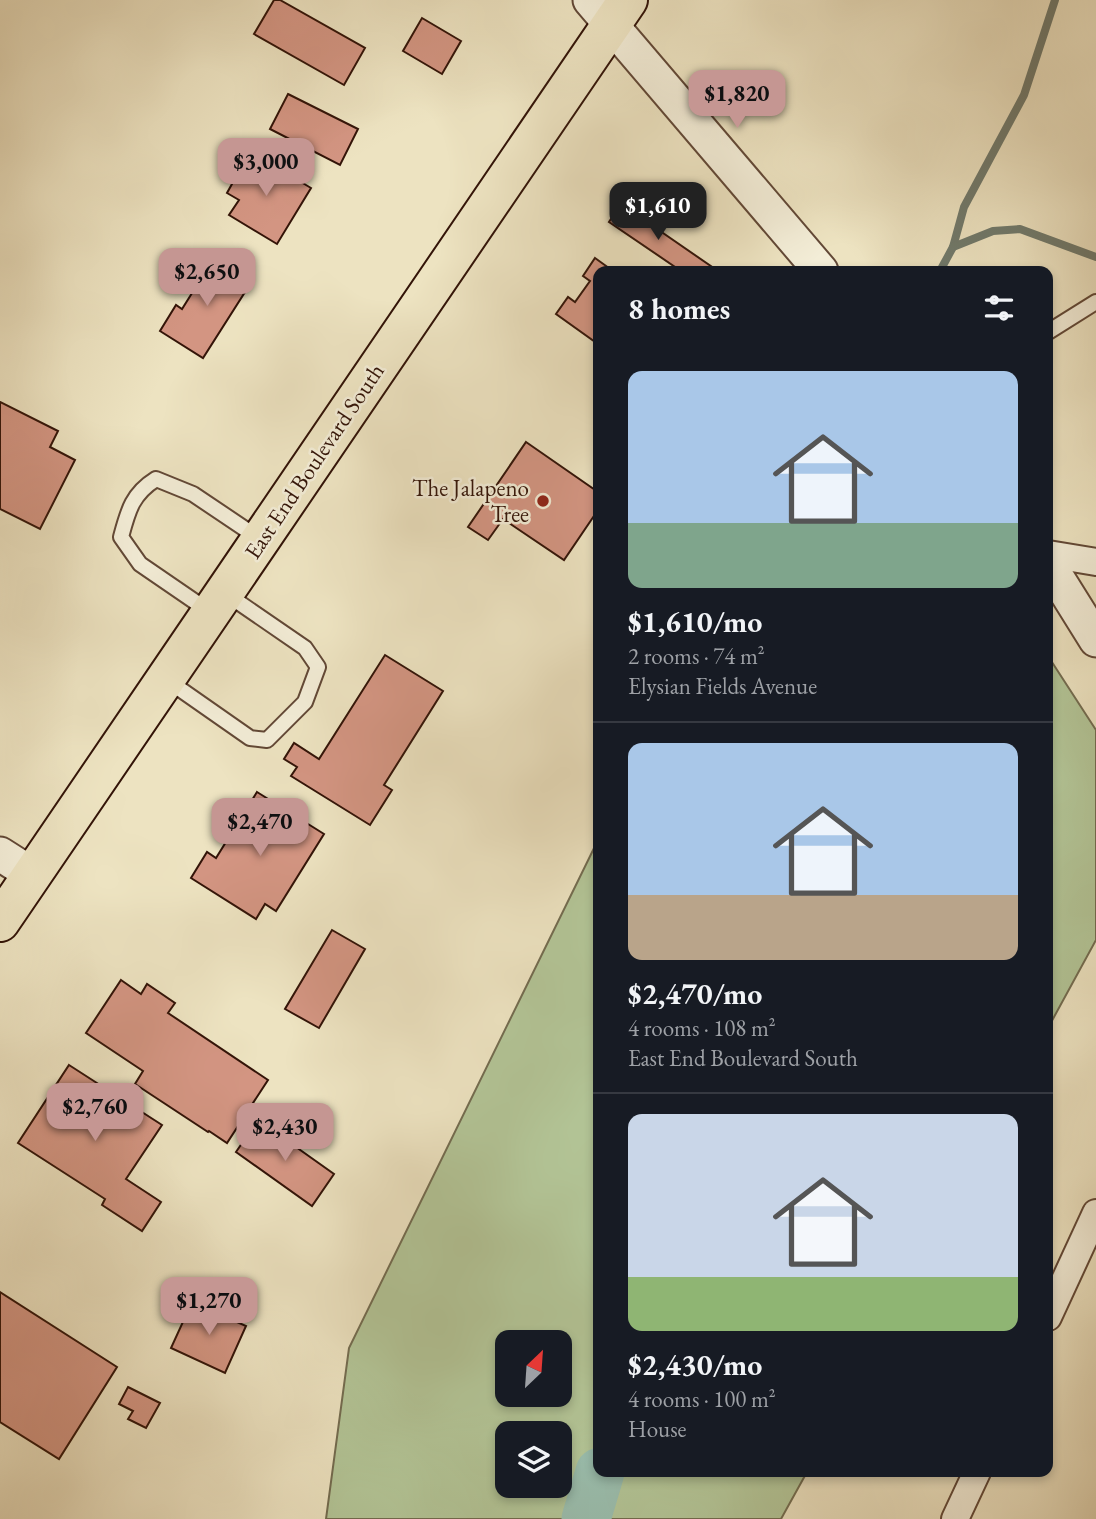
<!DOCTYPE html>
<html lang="en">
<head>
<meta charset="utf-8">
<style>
	body { margin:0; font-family:"EB Garamond",serif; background:#242831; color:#f1f3f6; height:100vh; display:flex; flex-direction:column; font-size:26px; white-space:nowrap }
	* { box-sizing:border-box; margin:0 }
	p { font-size:23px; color:#9ea1a6 }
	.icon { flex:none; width:38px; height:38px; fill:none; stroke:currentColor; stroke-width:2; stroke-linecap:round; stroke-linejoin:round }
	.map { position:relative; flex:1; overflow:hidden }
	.sheet { position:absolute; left:593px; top:266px; width:460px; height:1211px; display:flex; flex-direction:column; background:#171b24; border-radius:14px; box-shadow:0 4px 10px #0003 }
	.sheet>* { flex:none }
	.needle { width:46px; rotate:25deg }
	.controls { position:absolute; left:495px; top:1330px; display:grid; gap:14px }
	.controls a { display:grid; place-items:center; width:77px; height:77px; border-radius:14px; background:#171b24; box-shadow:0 4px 10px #0003; font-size:35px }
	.price { position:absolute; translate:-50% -60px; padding:0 16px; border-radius:14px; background:#c59692; color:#111; font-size:23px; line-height:46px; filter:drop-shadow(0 2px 4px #0008) }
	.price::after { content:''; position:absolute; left:50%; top:42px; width:21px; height:16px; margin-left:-10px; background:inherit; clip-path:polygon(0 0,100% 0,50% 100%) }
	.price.selected { background:#222; color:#fff }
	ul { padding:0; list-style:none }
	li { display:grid; align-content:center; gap:14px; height:371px; padding:0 35px }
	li+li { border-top:2px solid #363941 }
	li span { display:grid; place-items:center; height:217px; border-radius:14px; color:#555 }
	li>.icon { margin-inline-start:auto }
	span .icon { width:126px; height:126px; fill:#fffc; stroke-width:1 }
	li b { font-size:30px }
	h2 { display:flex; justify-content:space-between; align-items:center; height:84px; padding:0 35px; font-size:30px }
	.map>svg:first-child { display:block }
	.green { fill:#b3c597; stroke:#736c50; stroke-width:2; fill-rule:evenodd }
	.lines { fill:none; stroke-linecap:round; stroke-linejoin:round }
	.stream { stroke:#717a6c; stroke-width:8 }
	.river { stroke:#9abeae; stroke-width:49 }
	.building { fill:#d39582; stroke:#331408; stroke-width:2 }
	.service-casing { stroke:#624836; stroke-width:18 }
	.minor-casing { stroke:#624836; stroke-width:30 }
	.tertiary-casing { stroke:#624836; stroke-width:37 }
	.trunk-casing { stroke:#331408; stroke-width:42 }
	.service { stroke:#f3edd7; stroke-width:14 }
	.minor { stroke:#f3edd7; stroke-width:26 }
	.tertiary { stroke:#f3edd7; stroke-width:33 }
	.trunk { stroke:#ede3c1; stroke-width:38 }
	.poi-dot { fill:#8f2418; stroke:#f3edd7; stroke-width:2.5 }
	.labels { text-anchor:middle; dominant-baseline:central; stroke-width:5; stroke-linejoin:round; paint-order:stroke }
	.street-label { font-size:23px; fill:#331408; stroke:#f3edd7 }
	.poi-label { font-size:23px; fill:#331408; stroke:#f3edd7; text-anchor:end }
</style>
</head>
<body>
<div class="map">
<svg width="1096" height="1519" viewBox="0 0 1096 1519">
	<rect width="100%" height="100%" fill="#ede3c1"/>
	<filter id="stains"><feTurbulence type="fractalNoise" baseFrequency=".00286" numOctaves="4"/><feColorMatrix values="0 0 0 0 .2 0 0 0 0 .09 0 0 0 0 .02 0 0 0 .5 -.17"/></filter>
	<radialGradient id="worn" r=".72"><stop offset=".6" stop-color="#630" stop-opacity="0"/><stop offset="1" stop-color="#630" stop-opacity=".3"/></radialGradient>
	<g class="green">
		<polygon points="1048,656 1096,730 1096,940 1048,1028"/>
		<path d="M598 840V1472H807L781 1519H326L349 1348ZM508 1342H560V1395H508ZM508 1433H560V1486H508Z"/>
	</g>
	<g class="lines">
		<g class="stream">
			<polyline points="953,247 964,207 1024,95 1055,0"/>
			<polyline points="940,271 953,247 993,231 1020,229 1096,257"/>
		</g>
		<polyline class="river" points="586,1519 600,1472"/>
	</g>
	<g class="building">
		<polygon points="274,0 280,0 365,48 344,85 254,34"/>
		<polygon points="422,18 461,41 442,74 403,51"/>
		<polygon points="288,94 358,129 340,165 270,129"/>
		<polygon points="254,154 311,188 277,244 229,215 239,200 227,193 242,166 246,168"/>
		<polygon points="621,204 718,271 681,271 609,222"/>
		<polygon points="214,258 252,281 203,358 160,331 176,305 182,309"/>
		<polygon points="595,258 613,271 598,271 598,344 556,314 568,297 575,302 590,281 583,276"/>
		<polygon points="0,402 58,431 50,447 75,460 40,529 0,509"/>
		<polygon points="526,442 598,492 598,510 564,560 503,519 488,540 468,527"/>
		<polygon points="385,655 443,691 384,785 392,790 370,825 291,776 297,767 284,759 294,743 319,759"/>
		<polygon points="257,792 324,834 276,911 265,904 256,919 191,878 207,852 216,858"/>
		<polygon points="332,930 365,949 319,1028 285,1009"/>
		<polygon points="121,980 141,994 147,984 175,1003 168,1013 268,1080 227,1143 209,1131 208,1132 135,1084 143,1071 86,1033"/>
		<polygon points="69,1065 162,1125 126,1179 161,1202 142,1231 102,1205 105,1199 18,1143"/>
		<polygon points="258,1120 334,1174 312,1206 236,1152"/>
		<polygon points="0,1292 117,1367 59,1459 0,1422"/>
		<polygon points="192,1302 246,1326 225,1373 171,1348"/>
		<polygon points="128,1387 160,1403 146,1428 128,1419 133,1411 119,1404"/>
	</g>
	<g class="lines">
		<g class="service-casing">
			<g id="service">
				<polyline points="1048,332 1096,302"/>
				<path d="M210 612 140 564 121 537C128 511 132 494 156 479L193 494 260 539"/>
				<polyline points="167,680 250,738 267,740 305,702 318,667 305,648 225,593"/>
			</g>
		</g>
		<g class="minor-casing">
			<g id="minor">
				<polyline points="1048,554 1096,562"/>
				<polyline points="1048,1317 1096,1213"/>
				<polyline points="955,1519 977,1472"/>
			</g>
		</g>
		<g class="tertiary-casing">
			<g id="tertiary">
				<polyline points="590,0 821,271"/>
				<polyline points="1048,563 1096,640"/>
				<polyline points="0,854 33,875"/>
			</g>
		</g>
		<g class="trunk-casing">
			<polyline id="trunk" points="0,922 628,0"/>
		</g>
		<use href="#service" class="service"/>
		<use href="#minor" class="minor"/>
		<use href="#tertiary" class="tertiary"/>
		<use href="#trunk" class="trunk"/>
	</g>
	<circle class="poi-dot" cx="543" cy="501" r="7"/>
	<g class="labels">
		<g class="street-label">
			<text transform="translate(314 461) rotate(-56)">East End Boulevard South</text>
		</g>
		<g class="poi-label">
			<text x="529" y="488">The Jalapeno<tspan x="529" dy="26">Tree</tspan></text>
		</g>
	</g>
	<rect width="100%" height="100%" filter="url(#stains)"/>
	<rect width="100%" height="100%" fill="url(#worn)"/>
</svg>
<div class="controls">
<a><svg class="needle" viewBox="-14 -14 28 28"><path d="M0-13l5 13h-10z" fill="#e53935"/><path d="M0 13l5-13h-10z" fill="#9ea1a6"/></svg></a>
<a><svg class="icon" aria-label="layers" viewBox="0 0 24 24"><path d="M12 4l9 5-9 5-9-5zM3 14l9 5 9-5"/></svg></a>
</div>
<b class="price" style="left:737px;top:130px">$1,820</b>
<b class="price" style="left:266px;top:198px">$3,000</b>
<b class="price selected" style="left:658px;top:242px">$1,610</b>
<b class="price" style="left:207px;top:308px">$2,650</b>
<b class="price" style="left:260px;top:858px">$2,470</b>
<b class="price" style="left:95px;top:1143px">$2,760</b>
<b class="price" style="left:285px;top:1163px">$2,430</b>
<b class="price" style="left:209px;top:1337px">$1,270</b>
<section class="sheet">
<h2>8 homes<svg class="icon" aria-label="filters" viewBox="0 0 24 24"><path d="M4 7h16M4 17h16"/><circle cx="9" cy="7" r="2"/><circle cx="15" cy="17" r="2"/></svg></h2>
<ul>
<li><span style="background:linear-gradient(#a9c7e8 70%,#7fa58c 0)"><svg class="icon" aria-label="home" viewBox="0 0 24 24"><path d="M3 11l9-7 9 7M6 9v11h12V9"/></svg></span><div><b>$1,610/mo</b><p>2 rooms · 74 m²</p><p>Elysian Fields Avenue</p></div></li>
<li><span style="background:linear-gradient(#a9c7e8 70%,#b9a48a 0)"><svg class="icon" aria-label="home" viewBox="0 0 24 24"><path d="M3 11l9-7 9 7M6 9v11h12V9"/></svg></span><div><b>$2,470/mo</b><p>4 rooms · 108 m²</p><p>East End Boulevard South</p></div></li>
<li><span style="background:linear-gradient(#c9d6e8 75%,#8fb573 0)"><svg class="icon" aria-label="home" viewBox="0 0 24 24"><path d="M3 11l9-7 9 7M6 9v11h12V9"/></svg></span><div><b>$2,430/mo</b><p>4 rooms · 100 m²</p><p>House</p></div></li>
</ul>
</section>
</div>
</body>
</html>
